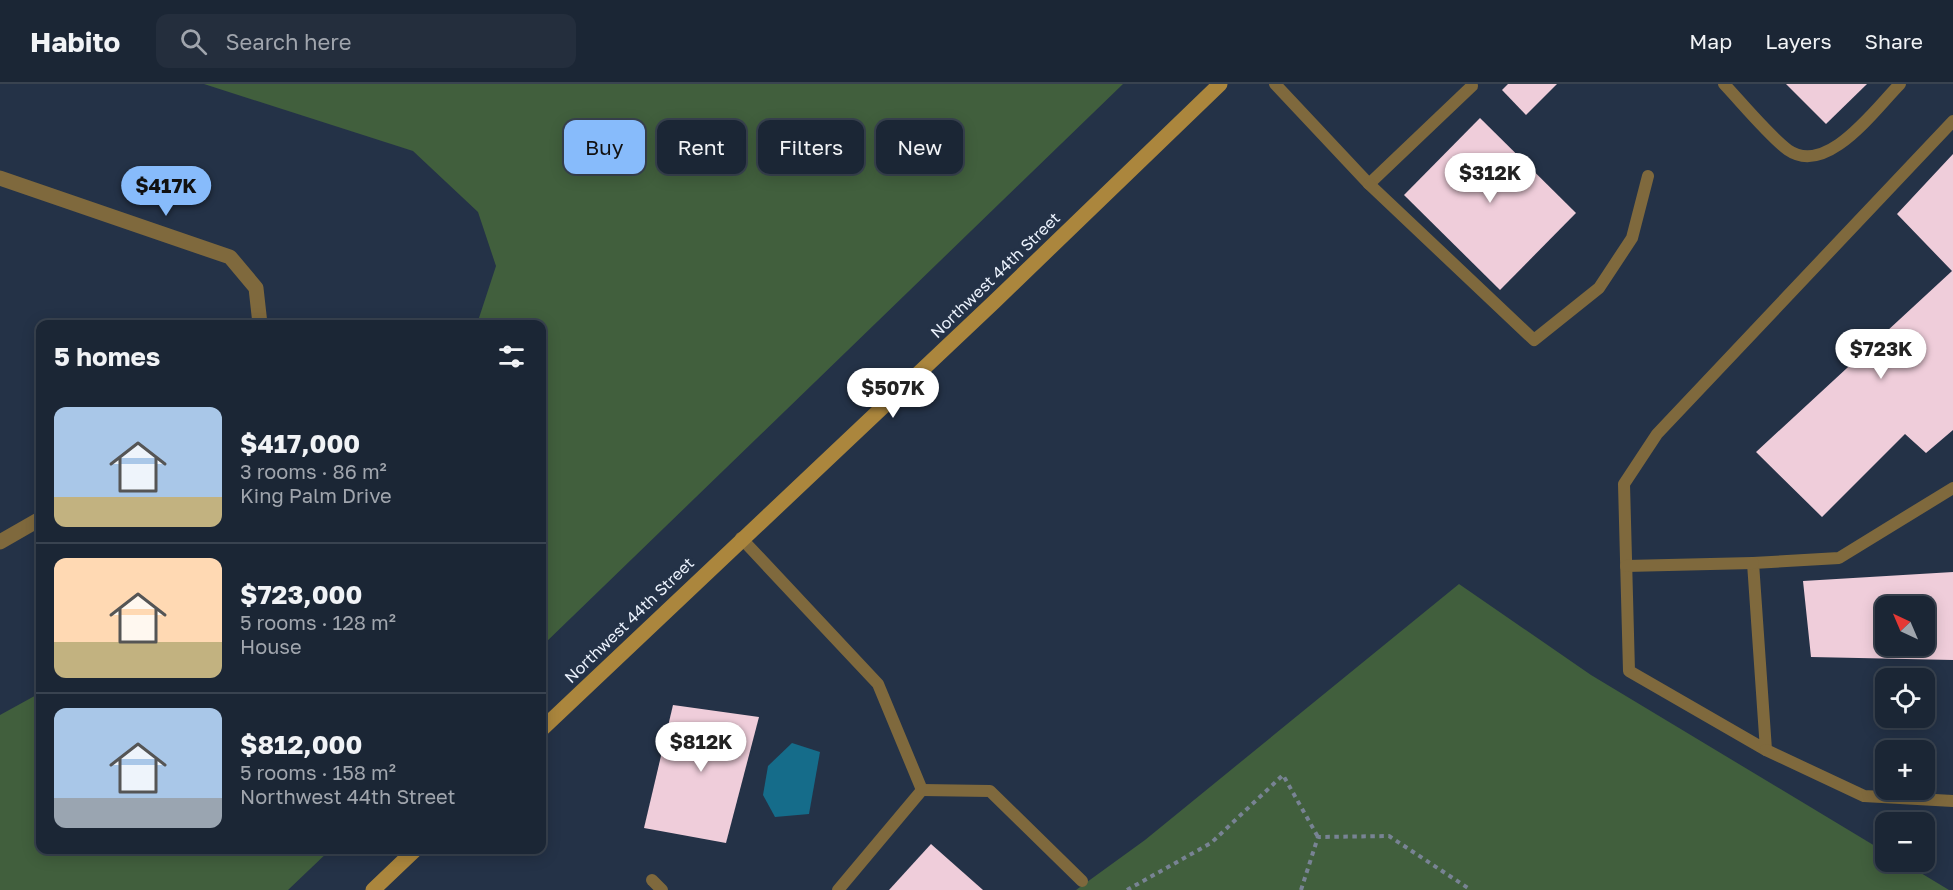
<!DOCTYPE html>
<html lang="en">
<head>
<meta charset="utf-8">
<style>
	body { margin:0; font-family:"Golos Text",sans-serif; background:#242e3d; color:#f1f3f6; height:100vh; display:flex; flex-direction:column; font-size:22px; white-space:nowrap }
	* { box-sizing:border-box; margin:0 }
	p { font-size:20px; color:#a0a5ad }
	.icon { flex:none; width:33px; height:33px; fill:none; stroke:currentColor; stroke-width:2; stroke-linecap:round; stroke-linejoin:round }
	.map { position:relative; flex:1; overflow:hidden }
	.sheet { position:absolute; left:36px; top:236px; width:510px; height:534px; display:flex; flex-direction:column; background:#1b2635; border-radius:12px; box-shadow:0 3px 15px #0003,0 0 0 2px #394350 }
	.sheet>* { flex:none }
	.hud { position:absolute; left:564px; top:36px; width:570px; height:54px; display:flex; gap:12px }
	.needle { width:39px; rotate:316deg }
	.buttons { position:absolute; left:1875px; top:512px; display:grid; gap:12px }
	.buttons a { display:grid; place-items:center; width:60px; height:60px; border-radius:12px; background:#1b2635; box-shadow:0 3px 15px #0003,0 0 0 2px #394350; font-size:30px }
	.price { position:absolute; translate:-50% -51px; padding:0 14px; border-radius:21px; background:#fff; color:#222; font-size:20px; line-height:39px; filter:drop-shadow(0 2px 3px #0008) }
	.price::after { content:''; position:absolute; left:50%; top:36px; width:18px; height:14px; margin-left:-9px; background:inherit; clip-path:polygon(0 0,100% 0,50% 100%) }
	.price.selected { background:#87bbfb; color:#111 }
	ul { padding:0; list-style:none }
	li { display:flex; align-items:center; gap:18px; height:150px; padding:0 18px }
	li+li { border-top:2px solid #394350 }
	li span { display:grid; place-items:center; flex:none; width:168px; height:120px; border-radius:12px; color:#555 }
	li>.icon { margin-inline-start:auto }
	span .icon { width:72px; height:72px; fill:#fffc; stroke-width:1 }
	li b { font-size:26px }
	h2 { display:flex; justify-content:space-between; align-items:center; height:72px; padding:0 18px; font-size:26px }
	.chip { padding:0 21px; border-radius:12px; background:#1b2635; box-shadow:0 3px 15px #0003,0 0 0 2px #394350; font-size:21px; line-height:54px }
	.chip.selected { background:#87bbfb; color:#111 }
	header { display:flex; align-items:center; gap:36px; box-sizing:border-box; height:84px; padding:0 30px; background:#1b2635; border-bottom:2px solid #394350 }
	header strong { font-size:28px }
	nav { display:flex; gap:33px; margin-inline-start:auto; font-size:21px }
	.search { width:420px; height:54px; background:#242e3d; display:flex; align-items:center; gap:15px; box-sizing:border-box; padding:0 21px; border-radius:12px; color:#a0a5ad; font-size:22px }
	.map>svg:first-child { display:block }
	.green { fill:#415f3d }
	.water { fill:#156c8a }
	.building { fill:#efcdda; fill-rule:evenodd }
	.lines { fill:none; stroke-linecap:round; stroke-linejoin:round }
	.path { stroke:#788394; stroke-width:4; stroke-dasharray:4.5 4.5; stroke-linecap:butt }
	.lane { stroke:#7f693d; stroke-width:12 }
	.street { stroke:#7f693d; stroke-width:15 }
	.secondary { stroke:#ab863d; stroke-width:15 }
	.labels { text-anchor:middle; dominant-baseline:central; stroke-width:6; stroke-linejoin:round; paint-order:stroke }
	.street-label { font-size:16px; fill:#ebf2fd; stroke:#243247 }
</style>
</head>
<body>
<header>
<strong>Habito</strong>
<div class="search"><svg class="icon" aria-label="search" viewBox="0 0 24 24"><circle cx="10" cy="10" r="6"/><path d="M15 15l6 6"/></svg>Search here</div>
<nav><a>Map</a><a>Layers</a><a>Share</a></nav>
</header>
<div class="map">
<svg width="1953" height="806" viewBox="0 0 1953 806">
	<rect width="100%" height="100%" fill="#243247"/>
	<g class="green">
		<polygon points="204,0 1123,0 542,562 542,240 477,240 496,182 478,128 413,67"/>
		<polygon points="1459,500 1591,591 1885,768 1886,777 1901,777 1949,806 1076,806 1145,756"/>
		<polygon points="40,609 40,765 331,765 288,806 0,806 0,631"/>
	</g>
	<polygon class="water" points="792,659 820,668 809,730 775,733 763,711 768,682"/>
	<g class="building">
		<polygon points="1508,0 1557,0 1526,31 1502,6"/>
		<polygon points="1786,0 1867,0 1826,40"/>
		<polygon points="1480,34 1576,129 1500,206 1404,111"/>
		<polygon points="1953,70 1953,346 1926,369 1905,350 1822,433 1756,368 1952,187 1897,130"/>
		<path d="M1953 488V576L1811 573 1803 497ZM1886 522H1924V561H1886Z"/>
		<polygon points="673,621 759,633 726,759 644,744"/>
		<polygon points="931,760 983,806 889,806"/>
	</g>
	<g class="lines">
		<g class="path">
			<polyline points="1127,806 1211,759 1283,691 1318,753"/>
			<polyline points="1301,806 1318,753 1389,752 1471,806"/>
		</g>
		<g class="lane">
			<polyline points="1275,0 1369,100 1472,2"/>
			<path d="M1724 0C1741 18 1770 53 1788 66 1827 93 1875 25 1900 0"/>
			<polyline points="1953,37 1657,350 1624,400 1629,587 1766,666 1753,479 1839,474 1953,404"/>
			<polyline points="1369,100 1534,256 1599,204 1632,154 1648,92"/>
			<polyline points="741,454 878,600 922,706 838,806"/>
			<polyline points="1626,482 1753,479"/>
			<polyline points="1766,666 1864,712 1953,717"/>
			<polyline points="922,706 990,707 1082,797"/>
			<polyline points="652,796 662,806"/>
		</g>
		<g class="street">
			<polyline points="0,94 230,173 256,204 260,240"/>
			<polyline points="0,458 40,435"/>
		</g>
		<g class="secondary">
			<polyline points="542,645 994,218 1220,0"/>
			<polyline points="373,806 416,765"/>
		</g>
	</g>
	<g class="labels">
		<g class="street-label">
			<text transform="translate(995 191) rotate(-44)">Northwest 44th Street</text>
			<text transform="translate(629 536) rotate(-44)">Northwest 44th Street</text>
		</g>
	</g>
</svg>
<div class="buttons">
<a><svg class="needle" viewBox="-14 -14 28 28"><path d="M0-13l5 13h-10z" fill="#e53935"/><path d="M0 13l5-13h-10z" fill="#a0a5ad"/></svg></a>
<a><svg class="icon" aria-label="locate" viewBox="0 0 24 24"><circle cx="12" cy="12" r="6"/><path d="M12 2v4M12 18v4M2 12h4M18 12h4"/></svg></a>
<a>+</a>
<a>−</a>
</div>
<b class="price" style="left:1490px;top:120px">$312K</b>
<b class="price selected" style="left:166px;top:133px">$417K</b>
<b class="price" style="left:1881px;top:296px">$723K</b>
<b class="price" style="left:893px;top:335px">$507K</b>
<b class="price" style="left:701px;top:689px">$812K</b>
<div class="hud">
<a class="chip selected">Buy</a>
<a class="chip">Rent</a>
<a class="chip">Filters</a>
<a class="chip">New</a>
</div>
<section class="sheet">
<h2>5 homes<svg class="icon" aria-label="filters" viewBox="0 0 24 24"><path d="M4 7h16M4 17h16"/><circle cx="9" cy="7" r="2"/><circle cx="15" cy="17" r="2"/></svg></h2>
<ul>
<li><span style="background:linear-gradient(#a9c7e8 75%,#c2b280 0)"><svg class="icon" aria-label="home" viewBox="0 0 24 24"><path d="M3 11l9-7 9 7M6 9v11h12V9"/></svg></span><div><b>$417,000</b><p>3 rooms · 86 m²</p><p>King Palm Drive</p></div></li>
<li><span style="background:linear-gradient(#ffd9b3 70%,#c2b280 0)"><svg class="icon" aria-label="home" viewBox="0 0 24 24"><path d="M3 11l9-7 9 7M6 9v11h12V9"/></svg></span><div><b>$723,000</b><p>5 rooms · 128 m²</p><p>House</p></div></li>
<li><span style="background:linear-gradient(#a9c7e8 75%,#9aa5b1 0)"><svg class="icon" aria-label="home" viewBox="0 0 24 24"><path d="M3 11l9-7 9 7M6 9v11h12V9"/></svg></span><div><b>$812,000</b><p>5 rooms · 158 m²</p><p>Northwest 44th Street</p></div></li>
</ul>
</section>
</div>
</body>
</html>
